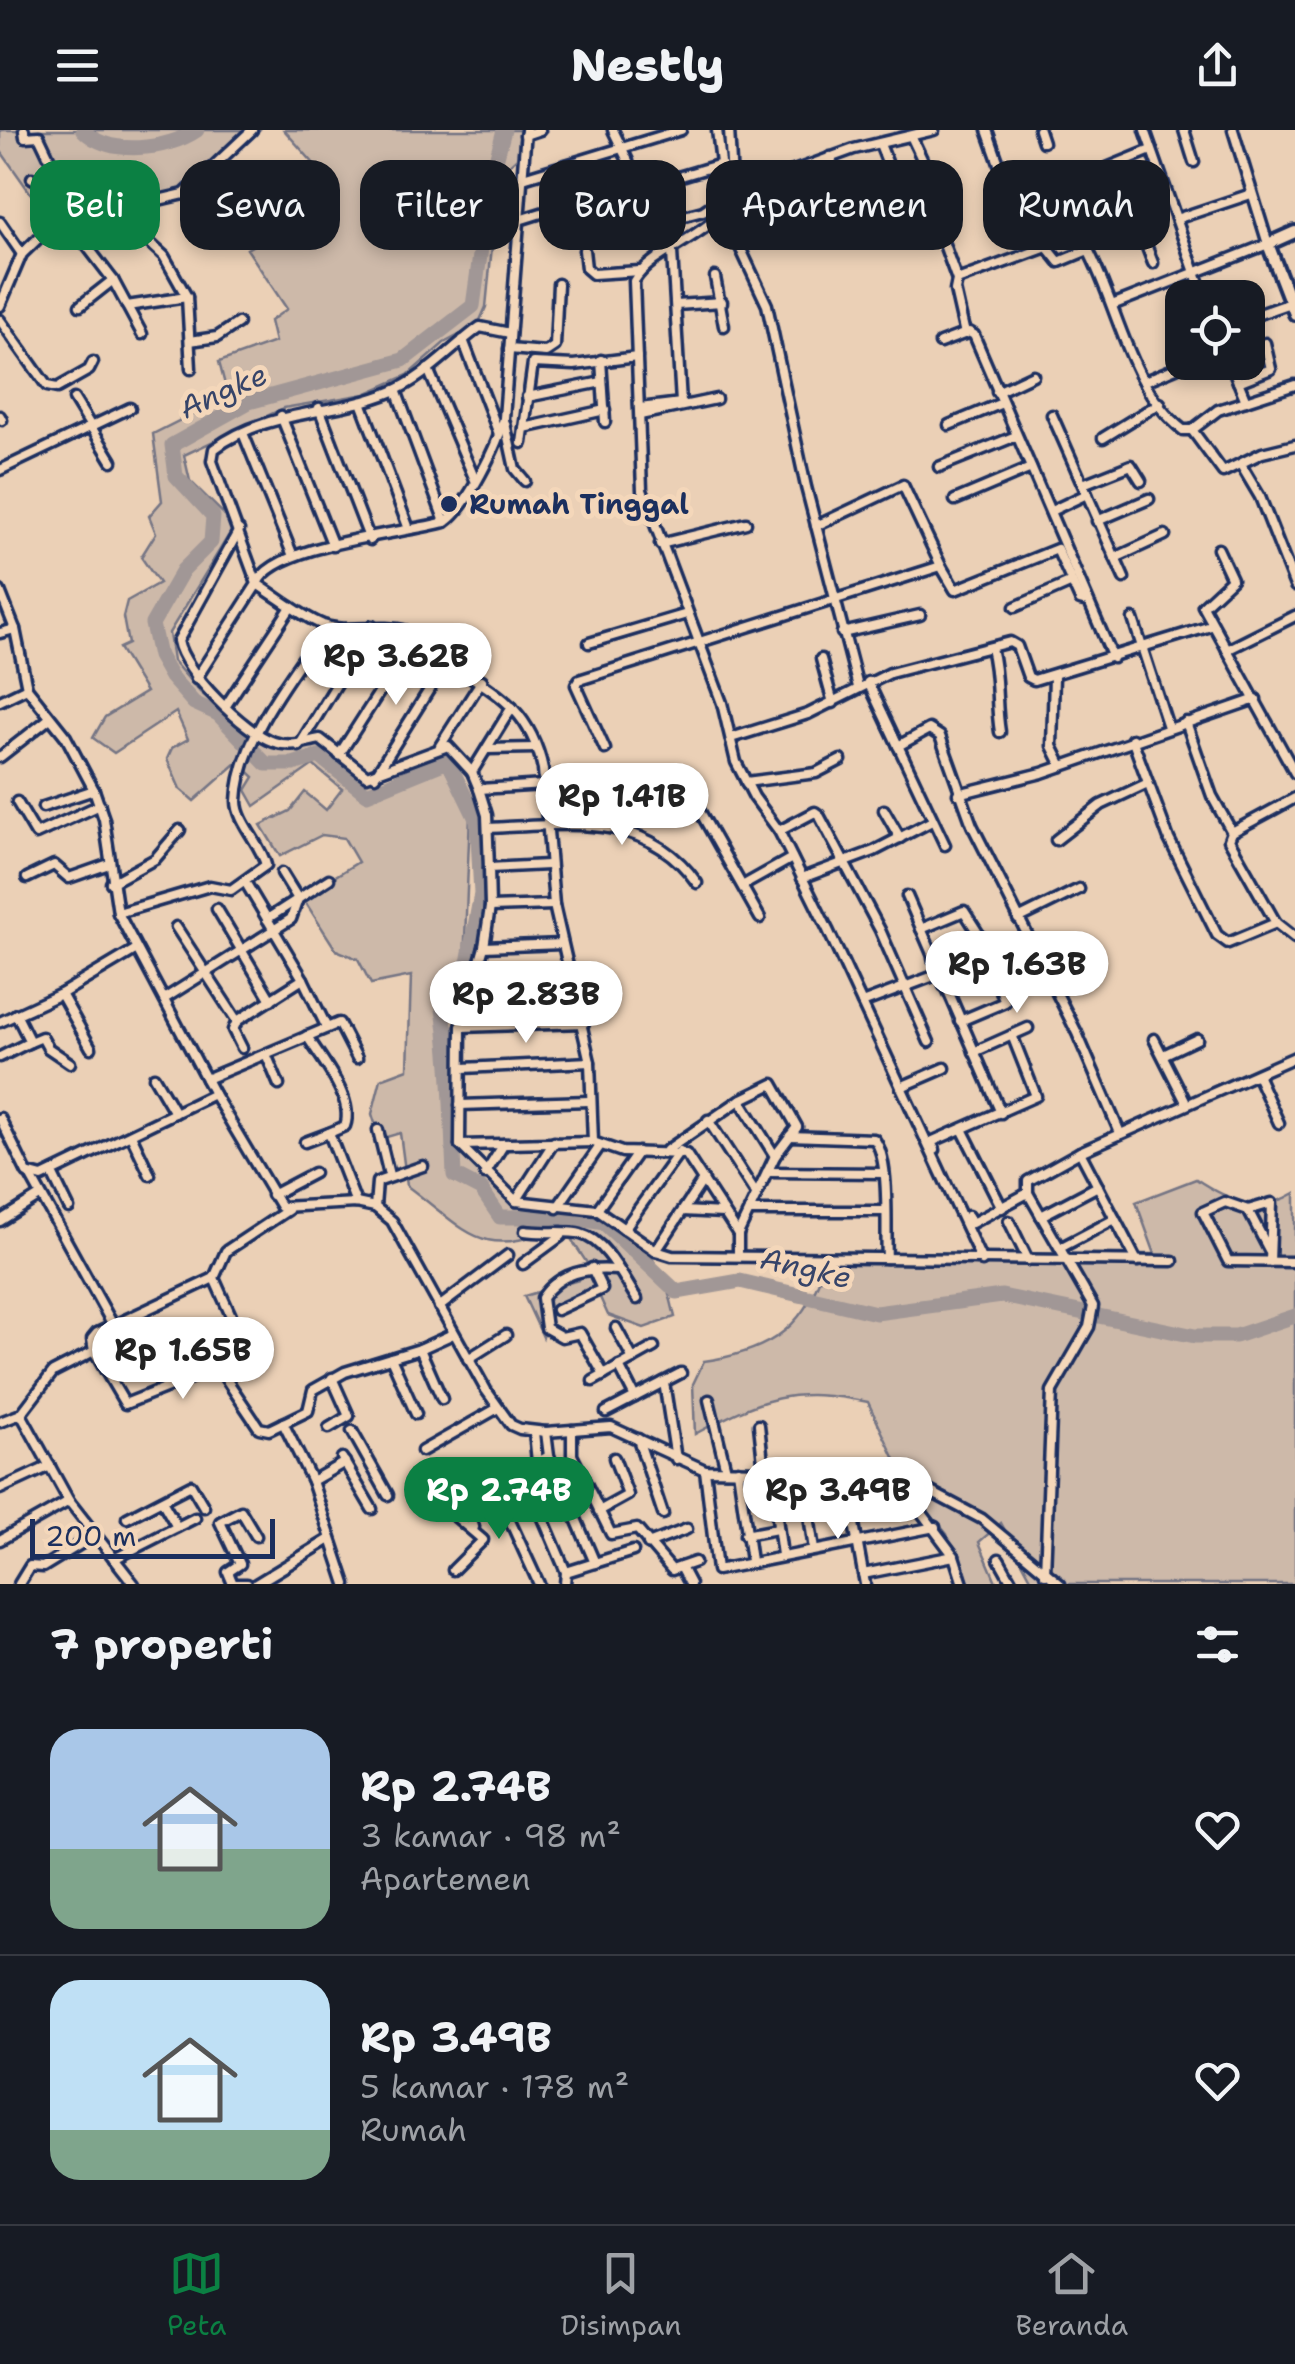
<!DOCTYPE html>
<html lang="id">
<head>
<meta charset="utf-8">
<style>
	body { margin:0; font-family:"Shantell Sans",sans-serif; background:#242831; color:#f1f3f6; height:100vh; display:flex; flex-direction:column; font-size:38px; white-space:nowrap }
	* { box-sizing:border-box; margin:0 }
	p { font-size:32px; color:#9ea1a6 }
	.icon { flex:none; width:55px; height:55px; fill:none; stroke:currentColor; stroke-width:2; stroke-linecap:round; stroke-linejoin:round }
	.map { position:relative; height:1454px; overflow:hidden }
	.details { display:flex; flex-direction:column; background:#171b24; flex:1 }
	.details>* { flex:none }
	.top-card { position:absolute; left:30px; top:30px; width:1235px; height:90px; display:flex; gap:20px }
	.fabs { position:absolute; left:1165px; top:150px; display:grid; gap:20px }
	.fabs a { display:grid; place-items:center; width:100px; height:100px; border-radius:20px; background:#171b24; box-shadow:0 5px 15px #0003; font-size:50px }
	.scale { position:absolute; left:30px; bottom:25px; width:245px; box-sizing:border-box; padding-left:10px; border:5px solid #1b2f5e; border-top:0; font-size:28px; line-height:35px; white-space:nowrap; color:#1b2f5e; -webkit-text-stroke:8px #f4d7ba; paint-order:stroke }
	.price { position:absolute; translate:-50% -85px; padding:0 22px; border-radius:35px; background:#fff; color:#222; font-size:32px; line-height:65px; filter:drop-shadow(0 2px 5px #0008) }
	.price::after { content:''; position:absolute; left:50%; top:60px; width:30px; height:22px; margin-left:-15px; background:inherit; clip-path:polygon(0 0,100% 0,50% 100%) }
	.price.selected { background:#0b8043; color:#fff }
	ul { padding:0; list-style:none }
	li { display:flex; align-items:center; gap:30px; height:250px; padding:0 50px }
	li+li { border-top:2px solid #363941 }
	li span { display:grid; place-items:center; flex:none; width:280px; height:200px; border-radius:30px; color:#555 }
	li>.icon { margin-inline-start:auto }
	span .icon { width:120px; height:120px; fill:#fffc; stroke-width:1 }
	li b { font-size:42px }
	h2 { display:flex; justify-content:space-between; align-items:center; height:120px; padding:0 50px; font-size:42px }
	.tag { padding:0 35px; border-radius:30px; background:#171b24; box-shadow:0 5px 15px #0003; font-size:35px; line-height:90px }
	.tag.selected { background:#0b8043; color:#fff }
	header { display:flex; justify-content:space-between; align-items:center; height:130px; padding:0 50px; background:#171b24; font-size:45px; font-weight:800 }
	.tabs { display:flex; justify-content:space-around; align-items:center; height:140px; border-top:2px solid #363941; background:#171b24; font-size:28px; color:#9ea1a6 }
	.tabs a { display:grid; justify-items:center; gap:5px }
	.tabs .selected { color:#0b8043 }
	.map>svg:first-child { display:block }
	.green { fill:#cdb9a9; stroke:#747484; stroke-width:2.5 }
	.lines { fill:none; stroke-linecap:round; stroke-linejoin:round }
	.river { stroke:#a19796; stroke-width:15 }
	.street-casing { stroke:#1b2f5e; stroke-width:15 }
	.secondary-casing { stroke:#1b2f5e; stroke-width:18 }
	.street { stroke:#f4d7ba; stroke-width:8 }
	.secondary { stroke:#f4d7ba; stroke-width:10 }
	.poi-dot { fill:#1b2f5e; stroke:#f4d7ba; stroke-width:4 }
	.labels { text-anchor:middle; dominant-baseline:central; stroke-width:10; stroke-linejoin:round; paint-order:stroke }
	.poi-label { font-size:28px; font-weight:bold; fill:#1b2f5e; stroke:#f4d7ba; text-anchor:start }
	.water-label { font-size:30px; font-style:italic; fill:#364469; stroke:#f4d7ba }
</style>
</head>
<body>
<header><svg class="icon" aria-label="menu" viewBox="0 0 24 24"><path d="M4 6h16M4 12h16M4 18h16"/></svg>Nestly<svg class="icon" aria-label="share" viewBox="0 0 24 24"><path d="M12 15V3M7 8l5-5 5 5M5 13v7h14v-7"/></svg></header>
<div class="map">
<svg width="1295" height="1454" viewBox="0 0 1295 1454">
	<rect width="100%" height="100%" fill="#ebd0b6"/>
	<filter id="ink" filterUnits="userSpaceOnUse"><feTurbulence type="fractalNoise" baseFrequency=".01" numOctaves="2"/><feDisplacementMap in="SourceGraphic" scale="20" xChannelSelector="R" yChannelSelector="G"/><feConvolveMatrix kernelMatrix="1 2 1 2 8 2 1 2 1" color-interpolation-filters="sRGB"/></filter>
	<g filter="url(#ink)">
		<g class="green">
			<path d="M0 0H259C238 19 218 43 195 58 168 76 84 88 50 91L0 20Z"/>
			<path d="M284 0H520L517 28 499 45 486 177 478 195 444 213 408 245 365 264 284 278 184 325 190 351 235 395 169 503 173 531 200 562 261 612 316 611 377 654 438 626 470 685 464 834 450 890 448 1004 511 1069C597 1077 655 1092 675 1187L644 1198 608 1185 598 1163 551 1181 543 1207 524 1166 579 1150 587 1133 562 1095C480 1131 472 1104 407 1056L400 1003 380 1009 372 984 381 949 408 939 411 846 371 854 358 829 336 820 302 767 358 732 344 708 322 705 280 726 261 695 290 681 305 662 326 680 342 659 313 635 255 676 246 660 254 647 238 632 194 671 180 659 167 629 172 618 188 609 176 582 114 623 93 608 105 587 146 562 119 518 128 514 123 487 127 471 159 453 141 427 156 403 149 386 162 371 153 304 228 266 219 232 275 212 270 191 287 179 247 119 262 110 232 77 289 41 303 45 316 36Z"/>
			<path d="M1196 1049C1228 1070 1259 1085 1295 1063V1454H1034L1001 1393 979 1412 997 1454H963L947 1404 909 1359 868 1272C792 1256 761 1268 695 1304L693 1254 704 1231C775 1221 809 1194 828 1124H1155L1136 1072Z"/>
		</g>
		<g class="lines">
			<g class="river">
				<path d="M83 0C108 27 168 20 197 0"/>
				<path d="M504 0 490 53 473 176 403 230 249 272 172 315 176 346 213 386 211 412 183 440 152 494 159 526 171 547 194 573 218 584 266 634H293L319 626 367 664 448 631 477 691 481 764 468 833 440 860C451 921 451 983 454 1045L481 1059 500 1087H568L604 1093 677 1162 740 1151 876 1183 1002 1166 1195 1206H1236L1295 1186"/>
			</g>
			<g class="street-casing">
				<g id="street">
					<polyline points="24,0 25,7 39,6 58,46"/>
					<path d="M526 0 504 288C499 313 466 379 445 392 403 404 273 414 257 454 278 467 299 485 323 495 347 504 380 493 407 501 422 505 431 520 443 529 491 561 529 574 543 639L554 775 590 932 593 1012 622 1022 686 1024 738 1104V1126"/>
					<polyline points="613,0 628,31 636,95 643,97 703,81 725,66 854,19 934,0"/>
					<polyline points="717,0 725,66"/>
					<polyline points="729,0 733,66"/>
					<polyline points="987,0 1014,76"/>
					<polyline points="1039,0 1043,12"/>
					<polyline points="1145,0 1204,168"/>
					<polyline points="1184,0 1194,32"/>
					<polyline points="525,5 540,0"/>
					<polyline points="912,8 936,59 933,84 957,150 955,160 965,204"/>
					<polyline points="880,14 898,60"/>
					<polyline points="830,27 854,92"/>
					<polyline points="32,48 103,85"/>
					<polyline points="523,48 681,0"/>
					<polyline points="1074,52 1081,67"/>
					<polyline points="631,61 718,35"/>
					<path d="M733 66C713 107 653 119 634 151L642 360 722 573 736 632 754 667 779 701 828 800 982 1131"/>
					<polyline points="1127,67 1101,76 1097,86 1105,89 1131,79"/>
					<polyline points="1031,69 1151,20"/>
					<polyline points="723,81 767,175 806,357 858,557"/>
					<polyline points="118,84 164,126 187,167"/>
					<polyline points="1176,89 1251,64"/>
					<polyline points="67,90 113,150 142,204"/>
					<polyline points="519,90 631,55"/>
					<polyline points="0,92 22,124"/>
					<polyline points="901,92 933,84"/>
					<polyline points="584,120 586,138 593,144 640,141"/>
					<polyline points="1153,133 1123,55 1158,39"/>
					<polyline points="715,147 724,196"/>
					<path d="M957 150 1047 117 1059 132 1088 120C1118 176 1130 259 1183 300H1192"/>
					<polyline points="676,175 722,172"/>
					<polyline points="1112,175 1268,114 1233,0"/>
					<polyline points="0,176 22,124 52,95 184,64 252,0"/>
					<polyline points="80,176 113,150"/>
					<polyline points="127,176 187,167 191,239"/>
					<polyline points="1248,188 1291,173"/>
					<polyline points="0,190 47,256 57,258 89,240 93,232"/>
					<polyline points="463,210 499,304"/>
					<polyline points="190,211 217,207 238,193"/>
					<polyline points="940,213 969,202 974,205 1113,528"/>
					<polyline points="509,219 546,222 555,216 558,154"/>
					<polyline points="601,230 605,292"/>
					<polyline points="1230,232 1246,271"/>
					<polyline points="428,239 475,350"/>
					<polyline points="1145,251 1190,232"/>
					<polyline points="1238,252 1271,239 1265,213"/>
					<polyline points="1295,255 1218,280 1192,300 1223,342 1262,323 1295,315"/>
					<polyline points="396,260 445,392"/>
					<polyline points="997,262 1033,245"/>
					<polyline points="527,267 602,252"/>
					<polyline points="74,269 112,331"/>
					<polyline points="361,272 409,399"/>
					<polyline points="319,278 370,410"/>
					<polyline points="640,278 681,273 672,122"/>
					<polyline points="640,285 716,269"/>
					<polyline points="1052,285 1124,448"/>
					<polyline points="0,286 2,290"/>
					<polyline points="281,286 333,416"/>
					<polyline points="505,293 515,339 525,351"/>
					<polyline points="949,295 1002,273"/>
					<polyline points="524,298 605,280"/>
					<polyline points="243,303 293,426"/>
					<polyline points="1103,308 1160,273"/>
					<polyline points="522,313 533,233 574,235 637,227"/>
					<polyline points="1241,335 1260,367 1295,456"/>
					<polyline points="939,337 1016,306"/>
					<polyline points="0,340 130,278"/>
					<polyline points="1083,354 1131,335 1141,351"/>
					<polyline points="955,370 1031,338"/>
					<polyline points="1051,381 1087,364"/>
					<polyline points="1097,391 1149,369"/>
					<polyline points="816,396 903,355 941,436"/>
					<path d="M239 400 178 511C183 541 245 603 274 612 292 618 303 612 320 609L367 646 448 616 472 642 479 659 487 685 489 738 490 777 484 817 461 897 460 1015 516 1071 597 1080 656 1121 672 1126 1173 1131"/>
					<polyline points="660,414 746,393"/>
					<polyline points="1218,419 1232,449 1203,476 1295,643"/>
					<polyline points="1115,428 1165,405"/>
					<polyline points="0,461 15,499 27,558 66,607 94,660 104,689 118,783 214,964"/>
					<polyline points="1015,477 1072,452"/>
					<polyline points="1133,489 1168,597"/>
					<polyline points="0,503 15,499"/>
					<polyline points="842,503 920,485"/>
					<polyline points="589,513 687,484"/>
					<path d="M991 518C999 548 995 572 1000 602"/>
					<polyline points="1227,520 1295,486"/>
					<polyline points="821,529 833,573"/>
					<polyline points="1054,546 1052,616 1062,636"/>
					<path d="M196 549 257 454 212 331 214 319C267 279 333 286 391 262 425 248 451 218 480 197L510 203"/>
					<polyline points="868,552 945,715"/>
					<polyline points="0,571 27,558"/>
					<polyline points="227,574 291,477"/>
					<polyline points="731,608 808,584 890,543 1010,512 1017,516 1028,547 1034,550 1211,496"/>
					<polyline points="1132,609 1169,709 1217,805 1228,813 1276,793 1229,710 1232,702 1212,666 1186,592"/>
					<polyline points="299,616 372,496"/>
					<polyline points="440,616 482,550"/>
					<polyline points="898,616 929,599 940,606 972,695 1077,903 1120,1003"/>
					<polyline points="488,619 536,618"/>
					<polyline points="605,619 576,555 579,550 941,436 955,460 1057,419 1080,470 1088,472"/>
					<polyline points="339,625 416,505"/>
					<polyline points="0,627 50,588"/>
					<polyline points="472,642 512,577"/>
					<polyline points="375,646 447,531"/>
					<polyline points="680,646 760,788"/>
					<polyline points="746,652 816,643 841,630"/>
					<polyline points="479,659 544,655"/>
					<polyline points="958,664 1042,643 1256,569"/>
					<polyline points="17,672 36,704 100,675"/>
					<polyline points="43,677 94,660"/>
					<polyline points="884,680 900,708"/>
					<path d="M488 698C565 695 646 680 697 753"/>
					<polyline points="779,701 815,682 819,685 880,800 929,912"/>
					<polyline points="1232,702 1295,668"/>
					<polyline points="1056,710 1101,675 1148,653"/>
					<polyline points="489,738 548,735"/>
					<polyline points="27,748 54,735 69,748 109,734"/>
					<polyline points="802,748 874,721 932,691"/>
					<polyline points="111,753 155,729 180,700"/>
					<polyline points="247,755 303,849 327,898"/>
					<polyline points="744,755 792,728"/>
					<polyline points="907,766 1001,983"/>
					<polyline points="490,777 554,775"/>
					<polyline points="217,779 271,870"/>
					<path d="M118 783 210 756 231 760 266 735C261 714 237 692 237 671 239 610 292 544 326 496"/>
					<polyline points="267,789 329,749"/>
					<polyline points="1018,789 1079,759"/>
					<polyline points="1276,793 1295,808"/>
					<polyline points="176,797 237,891 233,900 242,918"/>
					<polyline points="921,799 964,781 980,806 933,829"/>
					<polyline points="484,817 562,814"/>
					<polyline points="470,856 571,852"/>
					<polyline points="944,856 986,841 994,842 1005,872 960,891"/>
					<polyline points="61,864 91,918"/>
					<polyline points="164,869 291,789 298,769 282,743"/>
					<polyline points="862,873 939,844"/>
					<polyline points="16,884 30,912 42,907 48,918 70,933"/>
					<polyline points="237,891 303,849"/>
					<polyline points="0,892 61,864 135,820"/>
					<polyline points="461,897 584,893"/>
					<path d="M307 906C321 929 355 969 345 996L329 1003 356 1073"/>
					<polyline points="1154,909 1187,974"/>
					<polyline points="974,922 1028,898"/>
					<polyline points="266,924 279,955"/>
					<polyline points="1163,925 1197,909"/>
					<polyline points="0,927 30,912"/>
					<polyline points="463,938 590,932"/>
					<polyline points="1257,945 1279,993"/>
					<polyline points="154,947 175,983"/>
					<polyline points="206,949 339,893 357,928"/>
					<polyline points="901,957 945,938"/>
					<polyline points="740,970 775,1026"/>
					<polyline points="460,975 590,971"/>
					<polyline points="0,988 27,1043 42,1047 214,964 281,1077 356,1073 375,1077 392,1091 486,1260 511,1295 520,1299 546,1302 611,1297 705,1340 764,1341 852,1368 914,1353 982,1389 1060,1454"/>
					<polyline points="708,990 756,1064"/>
					<polyline points="962,999 1002,1078"/>
					<polyline points="378,1000 389,1045"/>
					<polyline points="131,1005 150,1045"/>
					<path d="M790 1006 874 1009C891 1029 885 1100 887 1128"/>
					<polyline points="305,1012 329,1003"/>
					<polyline points="460,1015 593,1012"/>
					<polyline points="667,1020 740,970 773,954 797,997 775,1026 738,1104"/>
					<polyline points="935,1020 931,1012 1036,966 1012,905"/>
					<polyline points="1080,1022 1137,1131"/>
					<polyline points="767,1042 884,1043"/>
					<polyline points="52,1043 69,1078"/>
					<polyline points="485,1044 504,1014"/>
					<polyline points="30,1045 113,1195"/>
					<polyline points="272,1065 314,1043"/>
					<polyline points="516,1071 554,1012"/>
					<polyline points="375,1077 377,1052 423,1036"/>
					<polyline points="557,1078 600,1016"/>
					<polyline points="597,1080 638,1022"/>
					<polyline points="1248,1080 1269,1120"/>
					<polyline points="683,1081 723,1083"/>
					<polyline points="749,1081 884,1081"/>
					<polyline points="968,1086 972,1093 1028,1063"/>
					<polyline points="1041,1086 1098,1056"/>
					<polyline points="0,1091 38,1067"/>
					<polyline points="1009,1091 1028,1130"/>
					<polyline points="624,1099 680,1021"/>
					<path d="M525 1101C542 1104 568 1100 581 1104 607 1111 623 1148 637 1169"/>
					<polyline points="1060,1118 1115,1089"/>
					<polyline points="656,1121 703,1050"/>
					<polyline points="1270,1132 1272,1073 1248,1080 1225,1072 1203,1082 1228,1131 1295,1132"/>
					<polyline points="523,1134 561,1106"/>
					<polyline points="439,1177 508,1125"/>
					<polyline points="557,1180 602,1159 592,1138"/>
					<polyline points="232,1188 214,1148 226,1121 288,1080"/>
					<polyline points="616,1198 633,1229"/>
					<polyline points="420,1219 442,1269"/>
					<polyline points="94,1221 125,1274 218,1237 259,1298 269,1300 308,1281 313,1260 345,1242 420,1219 453,1204"/>
					<polyline points="391,1228 416,1284"/>
					<polyline points="468,1229 506,1205"/>
					<polyline points="619,1236 635,1267"/>
					<path d="M604 1245 580 1203 562 1207 546 1198 542 1168C560 1141 587 1138 617 1140"/>
					<polyline points="593,1251 654,1217"/>
					<polyline points="664,1252 676,1329"/>
					<polyline points="709,1270 726,1340"/>
					<polyline points="606,1282 681,1243"/>
					<polyline points="21,1284 53,1242 94,1221 92,1209 97,1203 214,1148"/>
					<polyline points="0,1292 21,1284 69,1371 134,1454"/>
					<polyline points="283,1293 312,1351 346,1454"/>
					<polyline points="759,1295 764,1341"/>
					<polyline points="329,1298 349,1286 332,1248"/>
					<polyline points="572,1300 572,1325 611,1404 637,1399 672,1440 695,1432"/>
					<polyline points="352,1301 388,1365"/>
					<polyline points="534,1302 537,1332"/>
					<polyline points="546,1302 549,1326 595,1433"/>
					<polyline points="638,1309 663,1384"/>
					<polyline points="422,1321 498,1278"/>
					<polyline points="342,1328 372,1379"/>
					<polyline points="522,1339 566,1442 565,1454"/>
					<polyline points="705,1340 717,1440 935,1397"/>
					<polyline points="738,1340 751,1431"/>
					<polyline points="771,1343 782,1425"/>
					<polyline points="312,1351 345,1332"/>
					<polyline points="804,1351 814,1420"/>
					<polyline points="493,1354 539,1454"/>
					<polyline points="0,1359 50,1336"/>
					<polyline points="465,1368 474,1397"/>
					<polyline points="436,1370 483,1410 453,1440"/>
					<polyline points="162,1371 177,1397"/>
					<polyline points="851,1377 865,1454"/>
					<polyline points="446,1378 549,1326"/>
					<polyline points="851,1378 913,1371 954,1426 963,1454"/>
					<polyline points="599,1381 628,1365 614,1328"/>
					<polyline points="127,1388 191,1355 204,1377"/>
					<polyline points="745,1405 777,1399"/>
					<polyline points="0,1410 69,1371"/>
					<polyline points="648,1414 687,1399"/>
					<polyline points="114,1429 195,1388"/>
					<polyline points="999,1429 1013,1454"/>
					<polyline points="681,1437 690,1454"/>
					<polyline points="566,1442 633,1421"/>
					<polyline points="863,1444 954,1426"/>
					<polyline points="1045,1444 1052,1261 1089,1197 1093,1176 1028,1063 1028,1051 1080,1022 1295,927"/>
					<polyline points="19,1454 30,1436 43,1437 95,1405"/>
					<polyline points="233,1454 228,1442 240,1434 220,1392 241,1381 256,1406"/>
					<polyline points="234,1454 247,1454"/>
					<polyline points="256,1454 330,1409"/>
				</g>
			</g>
			<g class="secondary-casing">
				<polyline id="secondary" points="1295,102 1268,114 1295,184"/>
			</g>
			<use href="#street" class="street"/>
			<use href="#secondary" class="secondary"/>
		</g>
	</g>
	<circle class="poi-dot" cx="449" cy="374" r="10"/>
	<g class="labels">
		<g class="poi-label">
			<text x="469" y="374">Rumah Tinggal</text>
		</g>
		<g class="water-label">
			<text transform="translate(223 261) rotate(-24)">Angke</text>
			<text transform="translate(806 1138) rotate(13)">Angke</text>
		</g>
	</g>
</svg>
<div class="fabs">
<a><svg class="icon" aria-label="locate" viewBox="0 0 24 24"><circle cx="12" cy="12" r="6"/><path d="M12 2v4M12 18v4M2 12h4M18 12h4"/></svg></a>
</div>
<div class="scale">200 m</div>
<b class="price" style="left:396px;top:578px">Rp 3.62B</b>
<b class="price" style="left:622px;top:718px">Rp 1.41B</b>
<b class="price" style="left:1017px;top:886px">Rp 1.63B</b>
<b class="price" style="left:526px;top:916px">Rp 2.83B</b>
<b class="price" style="left:183px;top:1272px">Rp 1.65B</b>
<b class="price selected" style="left:499px;top:1412px">Rp 2.74B</b>
<b class="price" style="left:838px;top:1412px">Rp 3.49B</b>
<div class="top-card">
<a class="tag selected">Beli</a>
<a class="tag">Sewa</a>
<a class="tag">Filter</a>
<a class="tag">Baru</a>
<a class="tag">Apartemen</a>
<a class="tag">Rumah</a>
</div>
</div>
<section class="details">
<h2>7 properti<svg class="icon" aria-label="filters" viewBox="0 0 24 24"><path d="M4 7h16M4 17h16"/><circle cx="9" cy="7" r="2"/><circle cx="15" cy="17" r="2"/></svg></h2>
<ul>
<li><span style="background:linear-gradient(#a9c7e8 60%,#7fa58c 0)"><svg class="icon" aria-label="home" viewBox="0 0 24 24"><path d="M3 11l9-7 9 7M6 9v11h12V9"/></svg></span><div><b>Rp 2.74B</b><p>3 kamar · 98 m²</p><p>Apartemen</p></div><svg class="icon" aria-label="heart" viewBox="0 0 24 24"><path d="M12 20l-8-8c-3-5 5-10 8-4 3-6 11-1 8 4z"/></svg></li>
<li><span style="background:linear-gradient(#bfe0f5 75%,#7fa58c 0)"><svg class="icon" aria-label="home" viewBox="0 0 24 24"><path d="M3 11l9-7 9 7M6 9v11h12V9"/></svg></span><div><b>Rp 3.49B</b><p>5 kamar · 178 m²</p><p>Rumah</p></div><svg class="icon" aria-label="heart" viewBox="0 0 24 24"><path d="M12 20l-8-8c-3-5 5-10 8-4 3-6 11-1 8 4z"/></svg></li>
</ul>
</section>
<nav class="tabs">
<a class="selected"><svg class="icon" aria-label="map" viewBox="0 0 24 24"><path d="M3 6l6-2 6 2 6-2v14l-6 2-6-2-6 2zM9 4v14M15 6v14"/></svg>Peta</a>
<a><svg class="icon" aria-label="saved" viewBox="0 0 24 24"><path d="M7 4h10v16l-5-4-5 4z"/></svg>Disimpan</a>
<a><svg class="icon" aria-label="home" viewBox="0 0 24 24"><path d="M3 11l9-7 9 7M6 9v11h12V9"/></svg>Beranda</a>
</nav>
</body>
</html>
